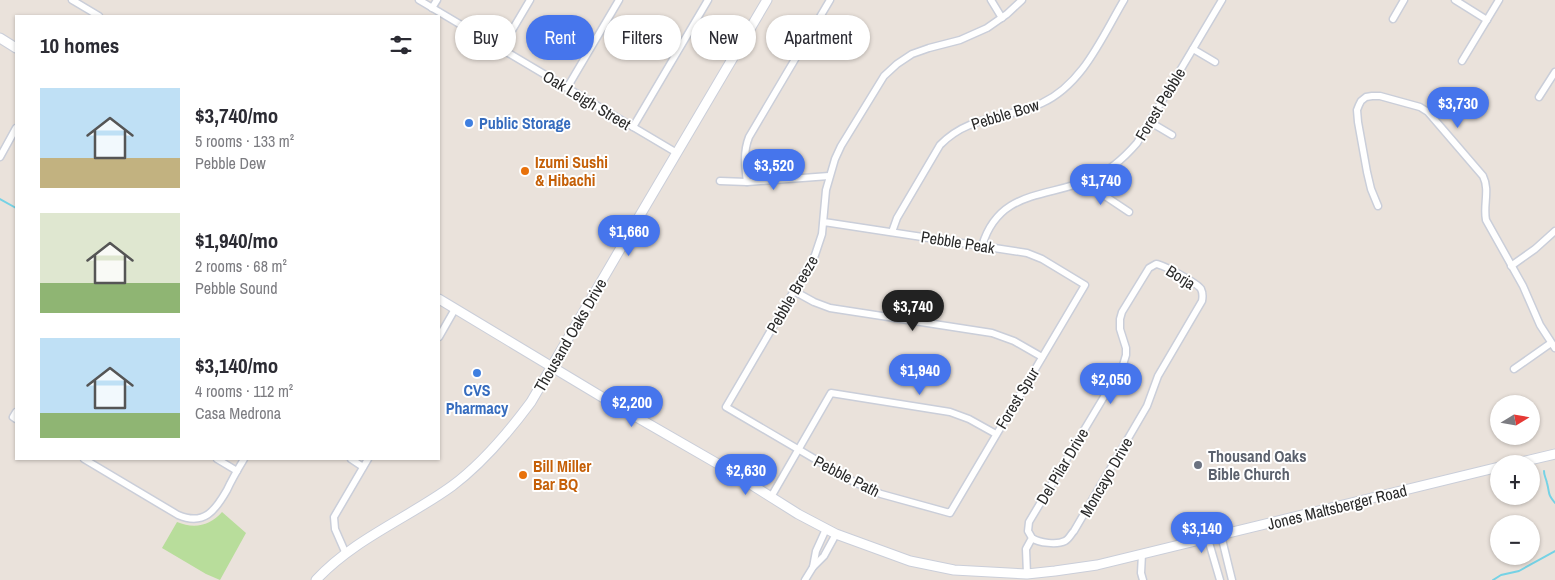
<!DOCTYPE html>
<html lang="en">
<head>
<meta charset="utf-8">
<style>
	body { margin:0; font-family:"Archivo Narrow",sans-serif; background:#f7f7f7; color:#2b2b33; height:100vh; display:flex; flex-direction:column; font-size:19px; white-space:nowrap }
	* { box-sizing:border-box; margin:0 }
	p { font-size:16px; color:#7c7c81 }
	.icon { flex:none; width:28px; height:28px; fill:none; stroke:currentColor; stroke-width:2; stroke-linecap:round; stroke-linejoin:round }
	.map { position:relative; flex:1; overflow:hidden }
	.sheet { position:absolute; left:15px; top:15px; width:425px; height:445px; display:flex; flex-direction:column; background:#fff; border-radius:0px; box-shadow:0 1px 4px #0004 }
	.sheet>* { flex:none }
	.banner { position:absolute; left:455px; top:15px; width:475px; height:45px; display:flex; gap:10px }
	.needle { width:32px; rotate:79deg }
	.fabs { position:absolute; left:1490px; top:395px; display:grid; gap:10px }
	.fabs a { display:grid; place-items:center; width:50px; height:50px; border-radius:50%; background:#fff; box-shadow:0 1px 4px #0004; font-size:25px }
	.price { position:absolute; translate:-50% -42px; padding:0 11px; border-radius:18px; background:#4675ec; color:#fff; font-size:16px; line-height:32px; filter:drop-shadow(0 1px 2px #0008) }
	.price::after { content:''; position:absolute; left:50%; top:30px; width:15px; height:11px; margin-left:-8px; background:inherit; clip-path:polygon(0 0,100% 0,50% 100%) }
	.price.active { background:#222; color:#fff }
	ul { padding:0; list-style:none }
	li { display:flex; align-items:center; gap:15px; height:125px; padding:0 25px }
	li span { display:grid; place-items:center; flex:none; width:140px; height:100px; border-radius:0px; color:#555 }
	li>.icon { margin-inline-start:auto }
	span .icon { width:60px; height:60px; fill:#fffc; stroke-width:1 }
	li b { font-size:21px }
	h2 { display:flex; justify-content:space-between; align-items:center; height:60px; padding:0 25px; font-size:21px }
	.chip { padding:0 18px; border-radius:22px; background:#fff; box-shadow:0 1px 4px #0004; font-size:18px; line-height:45px }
	.chip.active { background:#4675ec; color:#fff }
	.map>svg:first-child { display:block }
	.green { fill:#b8dd9b }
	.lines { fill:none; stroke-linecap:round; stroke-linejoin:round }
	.stream { stroke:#75d2e5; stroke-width:2 }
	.minor-casing { stroke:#caced9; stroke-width:9 }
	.secondary-casing { stroke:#caced9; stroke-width:11 }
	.minor { stroke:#fff; stroke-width:6 }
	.secondary { stroke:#fff; stroke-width:9 }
	.shop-dot { fill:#3f7fe0; stroke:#fff; stroke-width:2 }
	.food-dot { fill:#e8710a; stroke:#fff; stroke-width:2 }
	.worship-dot { fill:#6b7280; stroke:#fff; stroke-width:2 }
	.labels { text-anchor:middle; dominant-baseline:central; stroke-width:4; stroke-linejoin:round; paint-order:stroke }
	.street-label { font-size:16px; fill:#292929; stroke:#fff }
	.shop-label { font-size:16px; font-weight:bold; fill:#366cbe; stroke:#fff; text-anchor:start }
	.food-label { font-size:16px; font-weight:bold; fill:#c56008; stroke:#fff; text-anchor:start }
	.worship-label { font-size:16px; font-weight:bold; fill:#5b616d; stroke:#fff; text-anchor:start }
</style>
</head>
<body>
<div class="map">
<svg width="1555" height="580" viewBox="0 0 1555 580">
	<rect width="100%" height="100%" fill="#eae2db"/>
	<path class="green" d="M222 512 246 533 220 580 206 574 162 548 177 522C194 529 210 526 222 512Z"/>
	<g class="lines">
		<g class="stream">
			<polyline points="0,199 16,208"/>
			<path d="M1544 471C1544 476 1546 478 1547 483 1550 494 1547 493 1555 503"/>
			<polyline points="1493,580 1501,575 1519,571 1555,551"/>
		</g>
		<g class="minor-casing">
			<g id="minor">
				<polyline points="72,0 99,16"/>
				<polyline points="419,0 677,153"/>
				<polyline points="991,0 1002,18"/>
				<polyline points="1455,0 1487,20"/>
				<polyline points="432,8 437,0"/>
				<polyline points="1393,19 1404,0"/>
				<polyline points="501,49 530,0"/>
				<polyline points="1193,49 1215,62"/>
				<polyline points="1462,61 1499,0"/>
				<polyline points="567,88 619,0"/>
				<polyline points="1539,97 1555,72"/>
				<polyline points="1150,122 1172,135"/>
				<polyline points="633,127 708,0"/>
				<polyline points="0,157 16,128"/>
				<polyline points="1093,179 1105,196 1129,212"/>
				<polyline points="720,181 747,182 829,176"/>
				<path d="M747 182C745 167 743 152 749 137L830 0"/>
				<path d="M1378 206 1371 189 1367 172 1358 122 1357 110 1359 105 1361 101 1366 97 1372 96H1380L1420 107 1428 112 1483 176C1490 190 1483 205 1486 220L1523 286 1540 325 1555 348"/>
				<polyline points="824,222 1027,253 1042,259 1085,285 950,513 881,494 854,482 726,407 815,255 822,234 826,190 835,159 841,146 884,76 897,64 912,54 929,48 960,40 987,28 1007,14 1022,0"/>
				<path d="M892 232 897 218 940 145C970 114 1006 120 1042 103 1083 84 1102 37 1124 0"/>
				<path d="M982 246C999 189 1047 198 1091 179 1110 171 1124 158 1137 143L1222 0"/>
				<polyline points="1511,266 1535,249 1555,231"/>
				<polyline points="794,291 814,302 830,308 992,333 1014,341 1042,357"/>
				<polyline points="439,337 455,309"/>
				<polyline points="1514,369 1551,343"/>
				<polyline points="16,412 13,417 16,419"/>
				<path d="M84 459 178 515C204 526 215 511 227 490 232 479 238 469 244 459"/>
				<polyline points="217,459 237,471"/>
				<polyline points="351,459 363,467"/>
				<polyline points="771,497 831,393 950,412 969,419 996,434"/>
				<polyline points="1221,535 1232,580"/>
				<polyline points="1208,539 1220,580"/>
				<polyline points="346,554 335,529 334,517 368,459"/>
				<polyline points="1142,554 1141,573 1143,580"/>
				<polyline points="813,567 816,551 826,529"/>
				<path d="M1027 574 1026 549 1032 538C1039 543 1057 545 1065 541 1069 539 1071 534 1074 531L1147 406 1158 376 1202 301C1203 296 1203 293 1201 289 1197 283 1164 265 1156 264L1149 268 1122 312 1120 319V329L1126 348V355L1123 365 1029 522 1028 531 1032 538"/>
				<polyline points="805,580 813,567 824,556 836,534"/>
			</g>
		</g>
		<g class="secondary-casing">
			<g id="secondary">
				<polyline points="0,38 16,48"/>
				<polyline points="439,299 607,400 725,468 798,514 836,534 910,561 954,570 1027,574 1055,571 1097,565 1499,467"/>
				<polyline points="1513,464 1555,454"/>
				<path d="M316 580C354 539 408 518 452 486 483 463 508 433 531 402L636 222 767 0"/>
			</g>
		</g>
		<use href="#minor" class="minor"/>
		<use href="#secondary" class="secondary"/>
	</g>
	<g class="shop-dot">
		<circle cx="469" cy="123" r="5"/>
		<circle cx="477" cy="373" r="5"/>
	</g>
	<g class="food-dot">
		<circle cx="525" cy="171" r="5"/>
		<circle cx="523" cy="475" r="5"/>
	</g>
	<circle class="worship-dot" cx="1198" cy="465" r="5"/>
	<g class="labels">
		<g class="street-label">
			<text transform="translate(587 100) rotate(31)">Oak Leigh Street</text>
			<text transform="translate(1160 104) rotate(-59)">Forest Pebble</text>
			<text transform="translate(1005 114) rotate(-17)">Pebble Bow</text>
			<text transform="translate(958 242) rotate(9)">Pebble Peak</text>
			<text transform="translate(1181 277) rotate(32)">Borja</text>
			<text transform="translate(792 294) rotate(-60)">Pebble Breeze</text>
			<text transform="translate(570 335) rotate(-60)">Thousand Oaks Drive</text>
			<text transform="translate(1017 398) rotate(-59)">Forest Spur</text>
			<text transform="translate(1062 466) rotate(-59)">Del Pilar Drive</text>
			<text transform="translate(847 476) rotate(27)">Pebble Path</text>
			<text transform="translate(1106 477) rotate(-60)">Moncayo Drive</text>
			<text transform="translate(1337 507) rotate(-14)">Jones Maltsberger Road</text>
		</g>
		<g class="shop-label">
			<text x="479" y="123">Public Storage</text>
			<text x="477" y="390" text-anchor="middle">CVS<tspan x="477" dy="18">Pharmacy</tspan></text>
		</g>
		<g class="food-label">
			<text x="535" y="162">Izumi Sushi<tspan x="535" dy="18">&amp; Hibachi</tspan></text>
			<text x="533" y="466">Bill Miller<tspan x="533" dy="18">Bar BQ</tspan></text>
		</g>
		<g class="worship-label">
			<text x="1208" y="456">Thousand Oaks<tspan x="1208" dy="18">Bible Church</tspan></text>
		</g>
	</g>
</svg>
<div class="fabs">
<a><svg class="needle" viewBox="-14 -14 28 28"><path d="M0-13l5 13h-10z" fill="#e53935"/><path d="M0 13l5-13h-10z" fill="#7c7c81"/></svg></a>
<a>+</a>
<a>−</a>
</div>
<b class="price" style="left:1458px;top:129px">$3,730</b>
<b class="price" style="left:774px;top:191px">$3,520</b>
<b class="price" style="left:1101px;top:206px">$1,740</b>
<b class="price" style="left:629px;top:257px">$1,660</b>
<b class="price active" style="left:913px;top:332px">$3,740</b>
<b class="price" style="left:920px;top:396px">$1,940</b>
<b class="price" style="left:1111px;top:405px">$2,050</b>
<b class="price" style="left:632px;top:428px">$2,200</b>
<b class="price" style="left:746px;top:496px">$2,630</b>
<b class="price" style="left:1202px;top:554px">$3,140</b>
<div class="banner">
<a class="chip">Buy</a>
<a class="chip active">Rent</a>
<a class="chip">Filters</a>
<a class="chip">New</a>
<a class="chip">Apartment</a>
</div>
<section class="sheet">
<h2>10 homes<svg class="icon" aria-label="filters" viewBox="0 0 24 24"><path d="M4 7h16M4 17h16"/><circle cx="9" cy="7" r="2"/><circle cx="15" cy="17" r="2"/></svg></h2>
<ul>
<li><span style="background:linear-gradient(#bfe0f5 70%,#c2b280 0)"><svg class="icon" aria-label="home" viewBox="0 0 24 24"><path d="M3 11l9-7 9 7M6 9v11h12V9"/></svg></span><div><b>$3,740/mo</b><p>5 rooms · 133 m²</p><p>Pebble Dew</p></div></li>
<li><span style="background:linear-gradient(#dfe7d0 70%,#8fb573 0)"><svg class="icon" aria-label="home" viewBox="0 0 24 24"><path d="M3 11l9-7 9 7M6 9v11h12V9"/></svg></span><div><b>$1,940/mo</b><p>2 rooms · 68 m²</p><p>Pebble Sound</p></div></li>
<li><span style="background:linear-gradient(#bfe0f5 75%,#8fb573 0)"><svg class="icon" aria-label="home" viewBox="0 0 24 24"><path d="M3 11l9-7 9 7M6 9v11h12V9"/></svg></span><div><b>$3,140/mo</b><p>4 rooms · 112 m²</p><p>Casa Medrona</p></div></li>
</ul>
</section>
</div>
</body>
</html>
